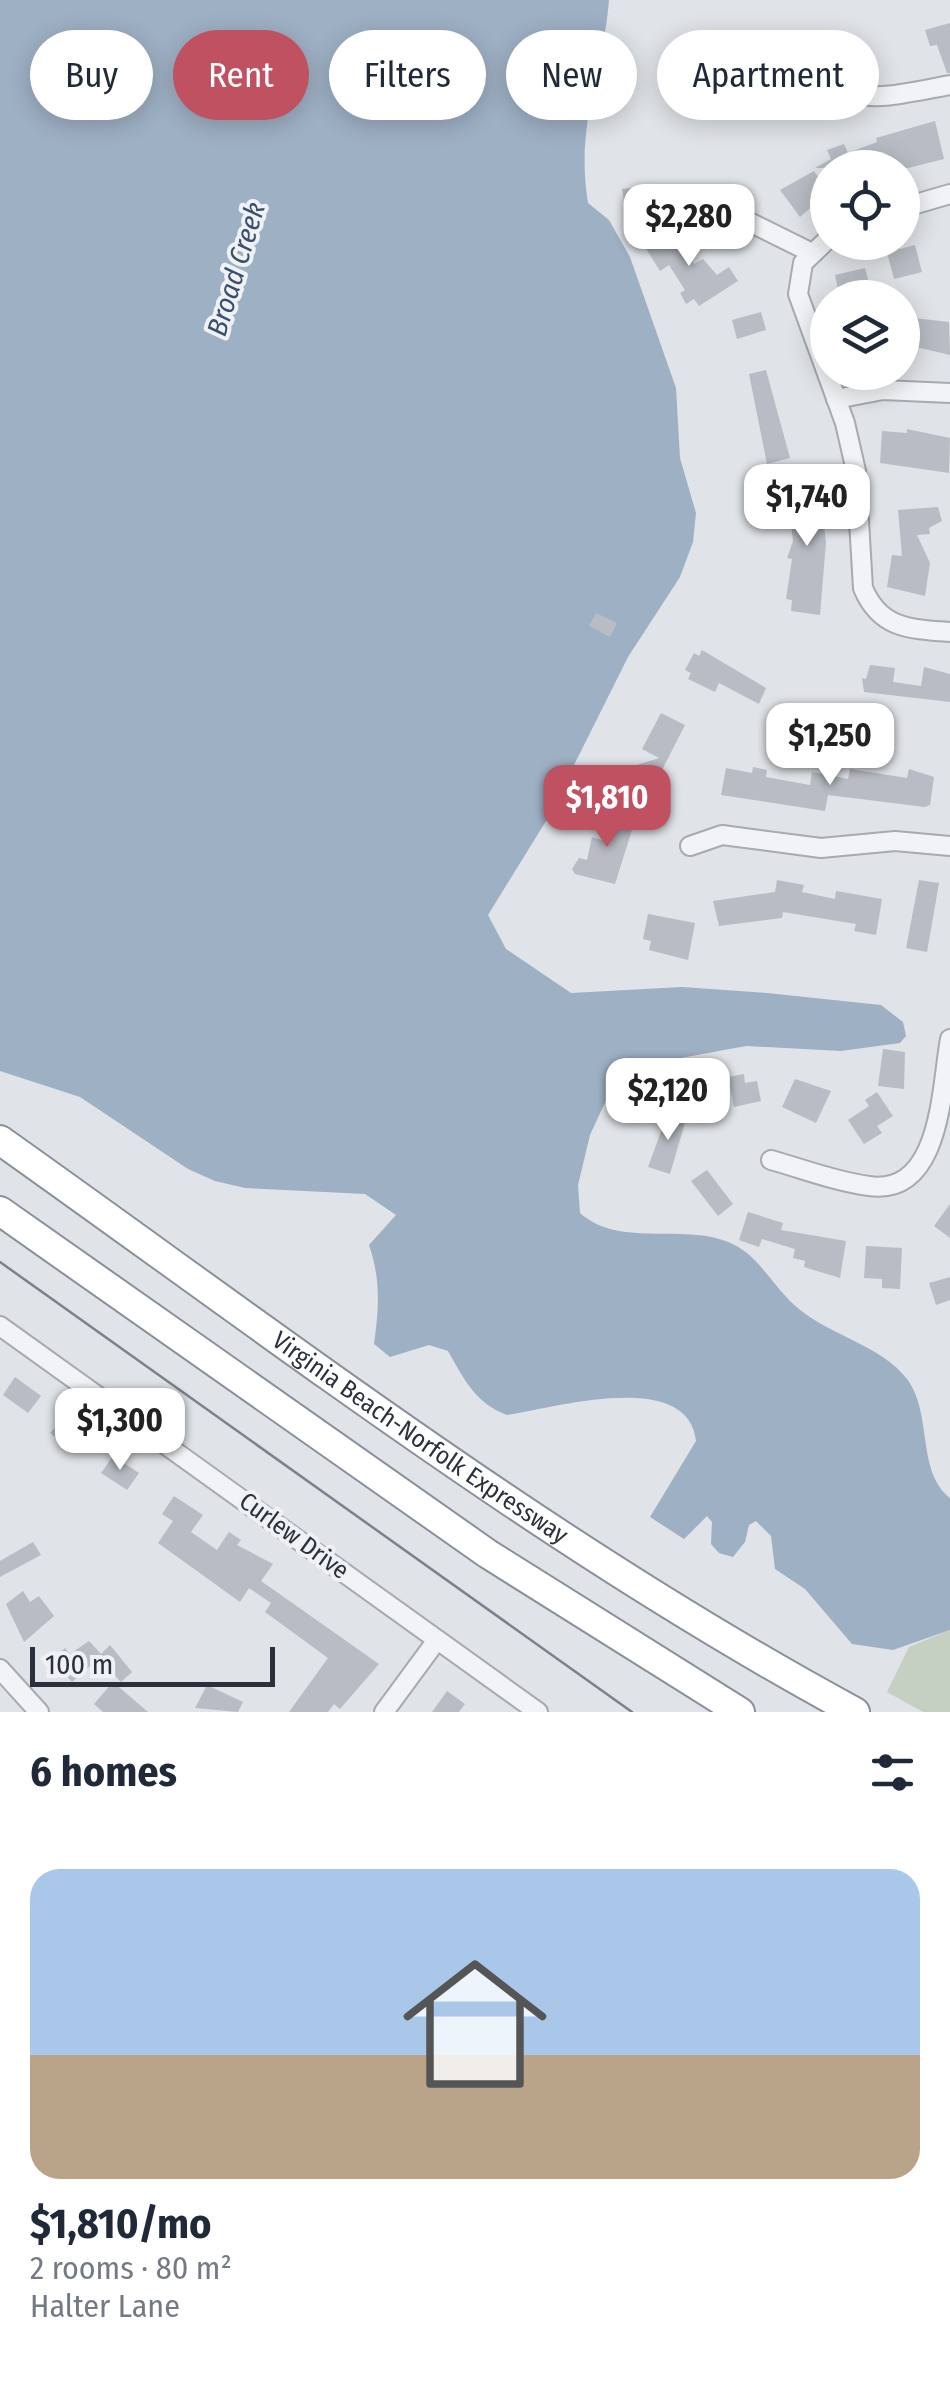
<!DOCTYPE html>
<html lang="en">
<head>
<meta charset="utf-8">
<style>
	body { margin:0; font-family:"Fira Sans Condensed",sans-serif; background:#f6f6f7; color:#1f2937; height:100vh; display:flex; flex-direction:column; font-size:38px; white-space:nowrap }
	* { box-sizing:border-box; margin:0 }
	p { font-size:32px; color:#747a83 }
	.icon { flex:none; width:55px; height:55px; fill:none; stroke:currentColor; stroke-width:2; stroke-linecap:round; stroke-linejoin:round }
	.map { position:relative; height:1712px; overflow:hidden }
	.details { display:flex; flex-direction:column; background:#fff; flex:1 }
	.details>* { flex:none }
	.banner { position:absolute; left:30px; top:30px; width:890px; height:90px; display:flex; gap:20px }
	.tools { position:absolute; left:810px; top:150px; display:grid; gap:20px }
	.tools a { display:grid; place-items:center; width:110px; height:110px; border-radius:50%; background:#fff; box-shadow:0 5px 25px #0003; font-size:50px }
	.scale { position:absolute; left:30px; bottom:25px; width:245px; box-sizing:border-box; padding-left:10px; border:5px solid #2a313d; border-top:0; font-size:28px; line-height:35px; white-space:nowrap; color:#2a313d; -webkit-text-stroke:8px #eff1f5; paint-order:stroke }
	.price { position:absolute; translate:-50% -85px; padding:0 22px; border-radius:20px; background:#fff; color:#222; font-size:32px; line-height:65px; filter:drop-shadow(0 2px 5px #0008) }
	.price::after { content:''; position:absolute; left:50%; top:60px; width:30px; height:22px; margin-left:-15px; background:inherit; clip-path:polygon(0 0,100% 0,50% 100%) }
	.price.on { background:#c05160; color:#fff }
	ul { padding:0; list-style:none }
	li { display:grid; align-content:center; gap:20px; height:530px; padding:0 30px }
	li span { display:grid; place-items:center; height:310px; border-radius:30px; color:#555 }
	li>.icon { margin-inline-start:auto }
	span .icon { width:180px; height:180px; fill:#fffc; stroke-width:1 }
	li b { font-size:42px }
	h2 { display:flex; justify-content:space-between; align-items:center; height:120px; padding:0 30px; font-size:42px }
	.tag { padding:0 35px; border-radius:45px; background:#fff; box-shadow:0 5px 25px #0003; font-size:35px; line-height:90px }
	.tag.on { background:#c05160; color:#fff }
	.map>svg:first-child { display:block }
	.green { fill:#c5d0c2 }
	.water { fill:#9eb0c4 }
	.building { fill:#b8bcc4 }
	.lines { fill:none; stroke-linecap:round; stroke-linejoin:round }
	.minor-casing { stroke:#a6aab1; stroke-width:22 }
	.highway-casing { stroke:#89909c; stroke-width:32 }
	.minor { stroke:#f2f3f6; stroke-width:18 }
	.highway { stroke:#fff; stroke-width:28 }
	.tram { stroke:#7b828f; stroke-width:2.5 }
	.labels { text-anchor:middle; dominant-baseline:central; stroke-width:8; stroke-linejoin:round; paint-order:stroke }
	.street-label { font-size:25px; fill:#2a313d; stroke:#eff1f5 }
	.water-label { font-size:28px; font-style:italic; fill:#384f6d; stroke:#eff1f5 }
</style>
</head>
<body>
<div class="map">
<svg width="950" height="1712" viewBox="0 0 950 1712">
	<rect width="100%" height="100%" fill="#e0e3e7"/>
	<polygon class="green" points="950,1630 950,1712 923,1712 887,1692 909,1647"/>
	<path class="water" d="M0 0H609C603 75 575 123 588 203L609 220 630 257 676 388 680 458 696 513 693 542 680 577 628 657 546 821 488 915 506 949 571 993 682 987 767 993 881 1005 903 1022 906 1036 900 1043 841 1051 746 1046 632 1067 614 1083 590 1135 578 1185 580 1213C624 1253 701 1215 747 1253 766 1269 779 1293 799 1309 831 1336 881 1345 907 1379 933 1414 916 1471 950 1498V1630L893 1650 852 1644 805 1589 775 1569 771 1536 756 1521 749 1525 745 1542 733 1557 719 1553 711 1544 712 1522 707 1516 684 1539 650 1517 696 1441C688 1368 554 1408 507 1415 475 1403 464 1379 448 1351L429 1345 390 1357 374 1344C379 1308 381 1280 369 1245L396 1215 365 1194 245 1188 215 1181 188 1169 80 1097 0 1071Z"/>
	<g class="building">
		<polygon points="950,23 950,73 947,73 937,45 930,46 925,30"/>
		<polygon points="935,121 944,159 908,168 815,168 831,159 827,150 844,144 848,153 877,142 876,138"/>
		<polygon points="814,171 828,192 800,217 780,190"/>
		<polygon points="641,187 650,194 665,191 674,218 644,223 642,213 625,205 622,189"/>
		<polygon points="675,228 694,264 703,259 717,275 729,267 738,281 699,306 694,299 686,304 680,293 685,290 669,265 660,271 645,247"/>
		<polygon points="899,245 900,249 915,245 922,272 894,279 886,249"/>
		<polygon points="865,268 873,298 840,298 835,275"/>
		<polygon points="761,312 766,330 737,339 732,320"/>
		<polygon points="914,318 949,322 950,355 912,346"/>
		<polygon points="766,370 790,458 767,464 749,374"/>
		<polygon points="907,429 950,438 949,473 880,463 882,431 907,433"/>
		<polygon points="818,480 826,542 820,615 791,611 792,600 786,599 792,559 787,558 793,541 789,507 795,495 794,482"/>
		<polygon points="938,507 942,521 929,528 930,534 917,535 930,563 925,596 887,587 892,555 902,556 898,510"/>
		<polygon points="596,613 617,623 610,637 589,626"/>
		<polygon points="702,650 766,688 759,704 719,683 715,692 688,679 691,673 685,670 694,653 699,656"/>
		<polygon points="870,665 895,668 893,682 921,686 924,667 950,674 950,702 864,692 862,678 866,679"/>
		<polygon points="661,713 685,725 659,776 637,765 659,758 642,749"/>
		<polygon points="753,767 767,770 766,777 810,785 812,772 848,779 850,769 907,778 909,769 934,777 930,805 925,807 828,795 825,811 721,795 726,768 752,773"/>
		<polygon points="609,811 636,817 615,884 575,874 572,869 579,858 587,860 592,837 602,840"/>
		<polygon points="777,880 804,885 802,892 835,899 836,891 882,899 876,935 854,931 856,924 783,912 782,918 719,926 713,901 775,892"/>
		<polygon points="919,880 939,883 927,952 906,948"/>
		<polygon points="648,914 695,923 688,960 649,950 651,941 643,939"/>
		<polygon points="883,1049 905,1052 904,1089 878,1086"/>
		<polygon points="744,1074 745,1083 757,1081 761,1101 734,1107 728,1077"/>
		<polygon points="795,1079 831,1091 816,1123 782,1107"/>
		<polygon points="877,1092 893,1116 877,1126 882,1133 864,1144 848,1120 869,1106 865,1100"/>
		<polygon points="669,1110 687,1116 670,1174 648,1167"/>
		<polygon points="707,1170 733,1204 718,1216 691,1181"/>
		<polygon points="950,1204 950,1238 934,1226"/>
		<polygon points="748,1212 783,1223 781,1230 846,1241 840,1278 804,1267 805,1261 793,1258 795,1249 762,1239 759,1247 739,1240"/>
		<polygon points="866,1246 902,1248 900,1289 882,1288 882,1279 864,1278"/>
		<polygon points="950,1277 950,1300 936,1305 929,1283"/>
		<polygon points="15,1377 41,1396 28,1413 3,1395"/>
		<polygon points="65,1416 90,1437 76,1453 50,1433"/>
		<polygon points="113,1456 139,1473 127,1490 101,1473"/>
		<polygon points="174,1496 203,1515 191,1532 217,1550 229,1532 241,1540 237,1545 273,1564 261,1581 379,1664 340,1709 334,1704 328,1712 289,1712 328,1658 265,1612 271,1603 249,1588 240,1602 158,1543 173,1521 162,1514"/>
		<polygon points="33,1542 41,1555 0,1577 0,1561"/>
		<polygon points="23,1591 30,1602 39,1596 54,1616 24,1642 6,1604"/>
		<polygon points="89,1641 101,1654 110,1645 132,1672 121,1682 98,1659 72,1682 52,1660 65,1648 70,1654"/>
		<polygon points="113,1682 148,1712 103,1712 94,1704"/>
		<polygon points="207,1685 243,1702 238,1712 195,1708"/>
		<polygon points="447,1691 465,1704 459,1712 432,1712"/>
	</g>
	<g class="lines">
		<g class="minor-casing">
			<g id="minor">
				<path d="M786 42C845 111 869 100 950 85"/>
				<polyline points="902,208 950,194"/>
				<polyline points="725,210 810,252"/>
				<path d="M828 239 803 263 798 294 845 423 856 471 863 588C880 629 910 629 950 632"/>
				<polyline points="836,399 883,390 950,393"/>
				<polyline points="690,846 722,835 821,848 895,841 950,846"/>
				<path d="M771 1160C803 1169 837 1182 869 1186 942 1196 941 1087 950 1039"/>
				<polyline points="0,1326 538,1712"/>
				<polyline points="0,1669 39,1712"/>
				<polyline points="384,1712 437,1640"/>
			</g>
		</g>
		<g class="highway-casing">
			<g id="highway">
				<path id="s1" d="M0 1140C279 1338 553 1549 855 1712"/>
				<polyline points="0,1211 488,1554 740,1712"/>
			</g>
		</g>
		<use href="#minor" class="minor"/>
		<use href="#highway" class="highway"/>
		<polyline class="tram" points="0,1262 632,1712"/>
	</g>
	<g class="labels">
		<g class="street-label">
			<text stroke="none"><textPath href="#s1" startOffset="515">Virginia Beach-Norfolk Expressway</textPath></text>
			<text transform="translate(294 1536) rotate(36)">Curlew Drive</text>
		</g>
		<g class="water-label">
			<text transform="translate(236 269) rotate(-73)">Broad Creek</text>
		</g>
	</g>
</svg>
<div class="tools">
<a><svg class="icon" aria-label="locate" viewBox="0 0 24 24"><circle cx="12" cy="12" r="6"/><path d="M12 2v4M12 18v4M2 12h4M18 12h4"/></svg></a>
<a><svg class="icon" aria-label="layers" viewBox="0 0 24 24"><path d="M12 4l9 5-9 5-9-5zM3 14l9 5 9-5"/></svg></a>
</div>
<div class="scale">100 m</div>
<b class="price" style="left:689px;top:269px">$2,280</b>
<b class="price" style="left:807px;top:549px">$1,740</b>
<b class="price" style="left:830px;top:788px">$1,250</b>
<b class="price on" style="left:607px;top:850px">$1,810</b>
<b class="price" style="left:668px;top:1143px">$2,120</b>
<b class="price" style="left:120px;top:1473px">$1,300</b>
<div class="banner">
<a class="tag">Buy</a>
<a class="tag on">Rent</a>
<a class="tag">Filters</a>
<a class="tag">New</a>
<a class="tag">Apartment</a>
</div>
</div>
<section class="details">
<h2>6 homes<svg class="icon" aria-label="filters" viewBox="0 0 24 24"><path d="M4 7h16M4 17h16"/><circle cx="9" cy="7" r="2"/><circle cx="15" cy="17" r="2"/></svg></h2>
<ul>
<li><span style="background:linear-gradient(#a9c7e8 60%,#b9a48a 0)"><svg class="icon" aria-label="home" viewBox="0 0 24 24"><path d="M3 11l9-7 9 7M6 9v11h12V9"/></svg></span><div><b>$1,810/mo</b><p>2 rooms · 80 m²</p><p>Halter Lane</p></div></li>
</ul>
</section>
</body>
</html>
